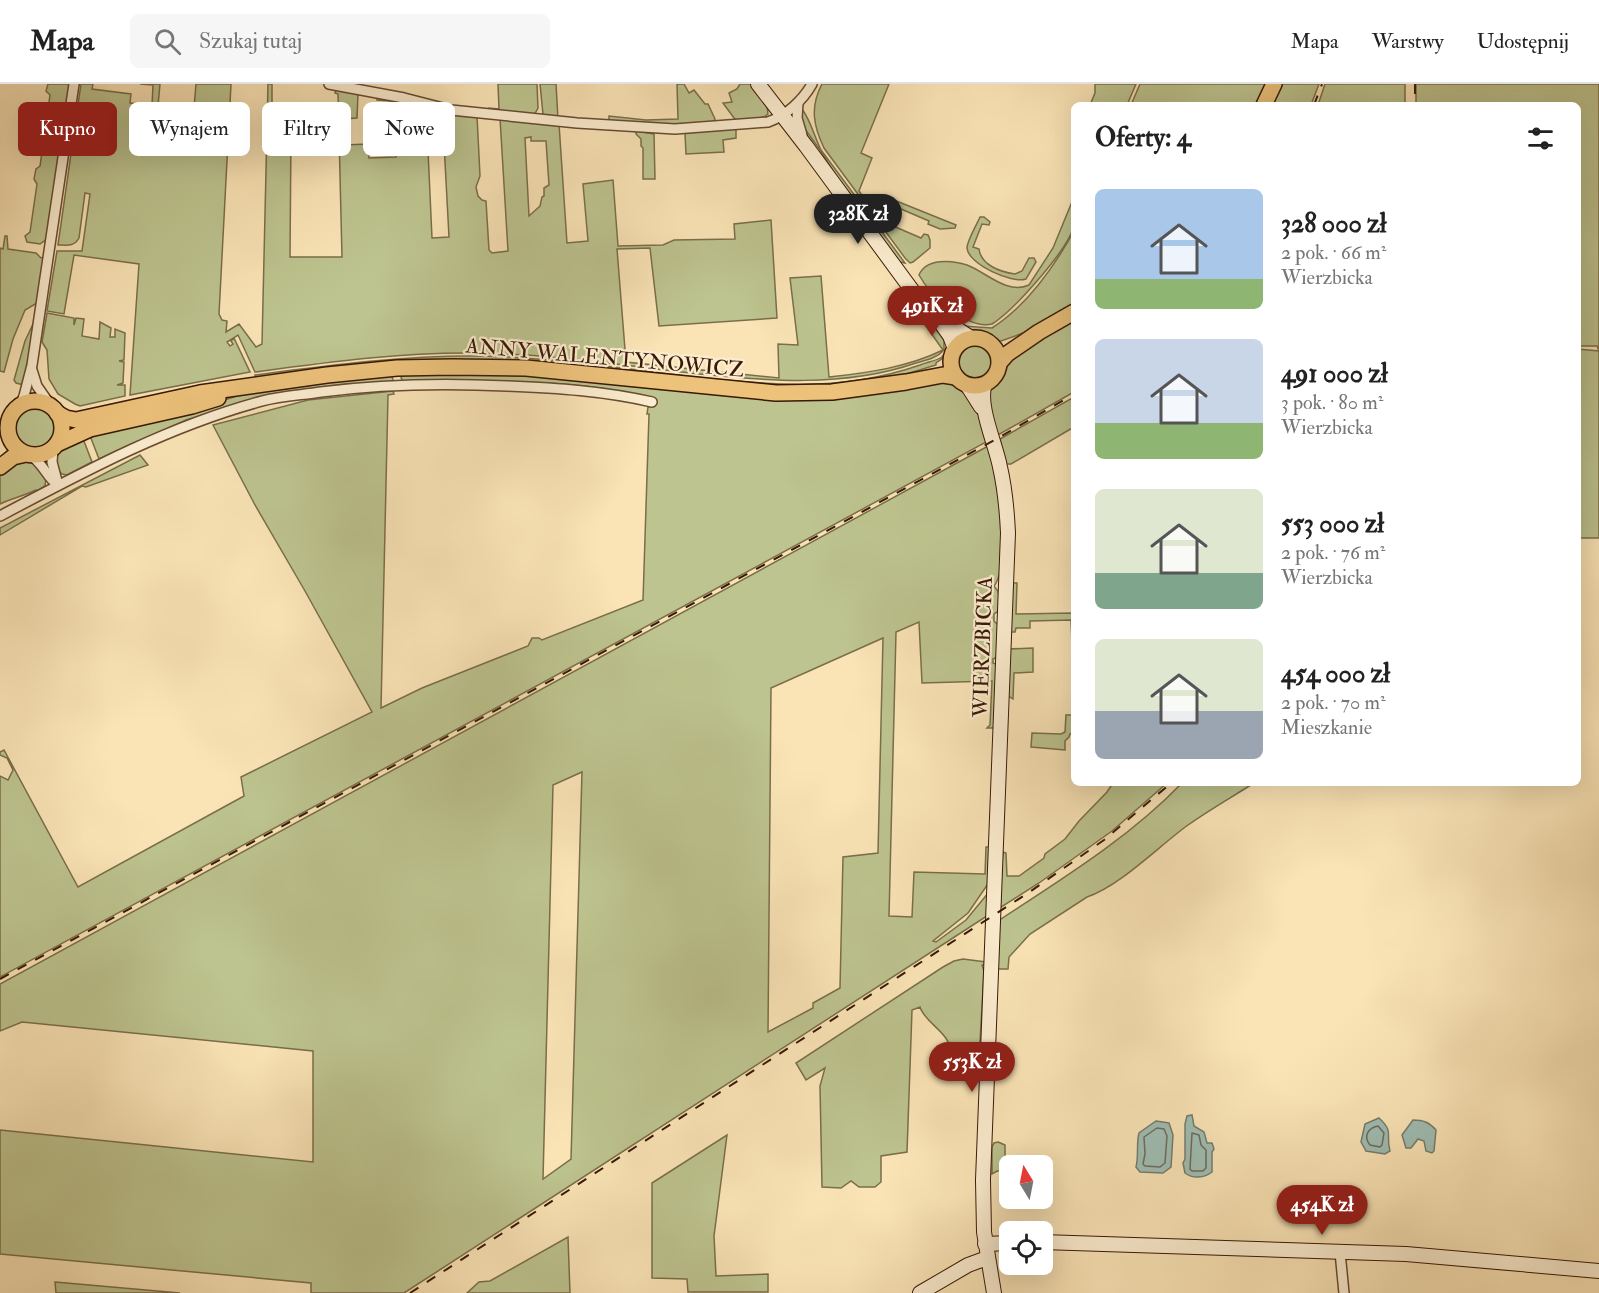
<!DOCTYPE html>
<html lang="pl">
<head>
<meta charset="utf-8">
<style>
	body { margin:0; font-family:"IM FELL Double Pica",serif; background:#f6f6f6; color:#222; height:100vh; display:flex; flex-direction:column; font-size:22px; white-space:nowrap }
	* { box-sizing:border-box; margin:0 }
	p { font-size:20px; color:#767676 }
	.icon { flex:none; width:33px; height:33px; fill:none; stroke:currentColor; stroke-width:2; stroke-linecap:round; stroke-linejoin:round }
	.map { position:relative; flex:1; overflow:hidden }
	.sheet { position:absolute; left:1071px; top:18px; width:510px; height:684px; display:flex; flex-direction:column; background:#fff; border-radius:9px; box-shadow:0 6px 24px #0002 }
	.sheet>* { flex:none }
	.guide { position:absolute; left:18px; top:18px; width:570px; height:54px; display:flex; gap:12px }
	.needle { width:39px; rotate:350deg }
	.tools { position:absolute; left:999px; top:1071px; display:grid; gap:12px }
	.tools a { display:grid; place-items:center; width:54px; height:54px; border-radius:9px; background:#fff; box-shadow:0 6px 24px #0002; font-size:30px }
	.price { position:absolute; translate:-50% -51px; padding:0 14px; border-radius:21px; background:#8f2418; color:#fff; font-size:20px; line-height:39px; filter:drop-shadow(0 2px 3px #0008) }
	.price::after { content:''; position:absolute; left:50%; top:36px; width:18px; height:14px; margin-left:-9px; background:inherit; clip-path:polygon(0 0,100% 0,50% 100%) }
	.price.on { background:#222; color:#fff }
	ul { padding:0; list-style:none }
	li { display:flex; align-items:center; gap:18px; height:150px; padding:0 24px }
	li span { display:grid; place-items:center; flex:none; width:168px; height:120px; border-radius:9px; color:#555 }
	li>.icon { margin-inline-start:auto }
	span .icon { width:72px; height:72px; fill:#fffc; stroke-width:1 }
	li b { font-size:26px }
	h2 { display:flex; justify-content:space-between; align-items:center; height:72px; padding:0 24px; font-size:26px }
	.chip { padding:0 21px; border-radius:9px; background:#fff; box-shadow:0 6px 24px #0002; font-size:21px; line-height:54px }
	.chip.on { background:#8f2418; color:#fff }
	header { display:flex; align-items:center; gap:36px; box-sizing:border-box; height:84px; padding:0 30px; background:#fff; border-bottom:2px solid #e0e0e0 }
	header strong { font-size:28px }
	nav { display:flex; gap:33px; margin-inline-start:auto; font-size:21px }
	.search { width:420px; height:54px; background:#f6f6f6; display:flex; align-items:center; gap:15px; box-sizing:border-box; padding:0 21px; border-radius:9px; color:#767676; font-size:22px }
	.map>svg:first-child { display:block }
	.green { fill:#bdc48f; stroke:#7a6e4a; stroke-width:1.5; fill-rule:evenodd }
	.water { fill:#9fbeb4; stroke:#767c6e; stroke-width:1.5 }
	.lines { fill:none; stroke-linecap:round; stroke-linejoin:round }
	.shore { stroke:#6c6b5d; stroke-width:1.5 }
	.street-casing { stroke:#684b32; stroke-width:12 }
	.secondary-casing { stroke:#381806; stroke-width:16 }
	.primary-casing { stroke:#381806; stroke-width:18 }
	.street { stroke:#fcedd0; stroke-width:9 }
	.secondary { stroke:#fcedd0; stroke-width:14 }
	.primary { stroke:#edc27b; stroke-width:15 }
	.rail { stroke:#381806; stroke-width:2; stroke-dasharray:10 10; stroke-linecap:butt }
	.labels { text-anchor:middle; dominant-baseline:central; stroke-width:4.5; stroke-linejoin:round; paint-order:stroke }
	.street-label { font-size:21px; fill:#381806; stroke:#fcedd0 }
</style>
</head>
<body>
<header>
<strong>Mapa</strong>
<div class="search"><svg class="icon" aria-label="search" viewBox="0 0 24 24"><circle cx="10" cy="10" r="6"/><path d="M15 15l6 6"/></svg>Szukaj tutaj</div>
<nav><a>Mapa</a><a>Warstwy</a><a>Udostępnij</a></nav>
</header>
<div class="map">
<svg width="1599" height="1209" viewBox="0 0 1599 1209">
	<rect width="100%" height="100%" fill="#fae4b6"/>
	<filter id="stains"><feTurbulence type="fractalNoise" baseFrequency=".00333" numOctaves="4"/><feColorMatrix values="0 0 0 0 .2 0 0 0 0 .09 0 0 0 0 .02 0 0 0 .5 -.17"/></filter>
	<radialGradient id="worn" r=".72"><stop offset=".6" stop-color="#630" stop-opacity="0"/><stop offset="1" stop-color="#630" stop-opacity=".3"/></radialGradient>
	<g class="green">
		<polygon points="48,0 70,0 47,155 40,160 27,158 25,152 30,148 37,100 34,95 36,85 40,82 50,11 46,7"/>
		<path d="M81 0H93L92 5 131 10 130 19 152 21 153 1 140 0H160L158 22 194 24 196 0H231L219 230 222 236 227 237 226 248 239 240 256 263 262 260 268 0H272V49L291 50 290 173H342L338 10 335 9 336 5 358 10 357 34 343 35V61L368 60 369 74 396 73 392 17 377 16V13L394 15V31L405 30 404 17 426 23 432 154 449 153 444 59 453 58 452 36H444V28L477 32 480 92 476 103 478 112 482 116 486 117 489 166 492 169 508 167 500 34 559 40 567 159 588 157 583 100 613 96 618 162 663 161 674 156 735 155 734 140 771 136 777 234 659 242 650 164 617 165 626 278 779 294 778 260 798 261 790 194 821 192 829 293C868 289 908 283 943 266L904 211 910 214 946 254 944 256V266C937 274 926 276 916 279 844 304 765 297 690 289 620 281 548 270 477 269 402 268 329 278 255 288L238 251 227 258 230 262 233 260 231 257 234 254 250 288 130 311 139 180 74 171 64 230 47 227 57 167H82L90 110 85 109 79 154C74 163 67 161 58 161ZM531 53V57H546L549 101 544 104V112L542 113 540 122 529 132 525 54Z"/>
		<polygon points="498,0 537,0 538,24 533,33 490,28 489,24 499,25"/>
		<polygon points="540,0 556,0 558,35 545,33 543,30"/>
		<polygon points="677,0 684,0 689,9 694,6 705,20 708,20 715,35 713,39 673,41 609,37 609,32 646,36 678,35"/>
		<polygon points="740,0 751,0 767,22 768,30 764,33 740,38 734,34 723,19 732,18 729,9 737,5"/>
		<path d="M822 0H889L861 69 872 74 859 107 873 127 885 133 884 138 921 154 924 150 928 151 930 156V164L913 178 910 179 905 174 824 64C813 41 810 23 822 0Z"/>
		<polygon points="1095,0 1136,0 1127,21 1090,21 1095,9"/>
		<polygon points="1140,0 1268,0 1257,21 1131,21"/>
		<polygon points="1280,0 1319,0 1311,21 1270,21"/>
		<polygon points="1325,0 1405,0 1405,21 1318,21"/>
		<polygon points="1416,0 1599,0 1599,454 1578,454 1578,265 1599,267 1597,262 1578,262 1578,21 1416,21"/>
		<path d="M802 25C811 37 814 52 821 66L905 179 896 177 861 132 820 66 802 41Z"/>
		<polygon points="736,45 736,54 723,56 724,68 686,70 685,49"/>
		<polygon points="636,47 654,50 655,95 643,95 643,64 641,62 641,55 636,50"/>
		<path d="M1074 113C1074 122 1076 132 1074 141 1070 164 1013 227 992 240 967 246 930 211 919 191 926 174 952 176 967 181 986 188 1007 211 1029 201L1053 164Z"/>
		<polygon points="889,114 956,141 955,144 940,145 928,140 929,137 894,122 891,126 887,121"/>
		<path d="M980 133H984L990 138 989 141 982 140 973 163 979 165C981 181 1000 188 1015 190L1022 187 1029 174H1034L1036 178 1026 195C1012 200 968 180 967 164 967 157 977 140 980 133Z"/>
		<path d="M1074 147V222L1029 247 1001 257H995L984 251 967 249 964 242 992 244C1028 221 1054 183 1074 147Z"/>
		<polygon points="5,152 7,152 8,165 36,169 41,174 44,173 37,219 25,226 13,255 4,288 0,287 0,164 3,165"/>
		<polygon points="47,229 74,234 74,241 76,234 84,235 82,252 99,255 100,238 111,244 110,253 115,253 115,245 125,249 124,276 119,277 124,278 123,299 117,301 125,301 125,312 80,322 75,320 58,310 49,295 47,266 42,258"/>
		<polygon points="1074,235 1074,308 998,351 986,316 987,306 1001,291 1005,278"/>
		<polygon points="34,238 24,301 16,299 14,296 25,257"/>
		<circle cx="975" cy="277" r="19"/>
		<path d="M949 261 946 272 936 279V281L903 291 868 298 777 304 561 282 256 297 255 291C331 281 406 271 482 272 582 274 681 296 781 300 827 302 877 296 920 281 927 278 936 277 942 273 945 270 947 265 949 261Z"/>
		<path d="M403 290H537L691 307 950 297C976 316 978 327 988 357L0 893V692L8 696 13 686 7 674 0 671V668L4 666 78 803 244 712 241 693 372 628 305 507 255 421 213 341 308 316 393 307 394 310 388 311 381 624 422 604 528 562 532 554H539L542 556 643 516 649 330H647L648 323H650L653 314C572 294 486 297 403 297L401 294Z"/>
		<polygon points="391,291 394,298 348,301 253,315 186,336 99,375 89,349 193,326 240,311 272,304"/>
		<polygon points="1074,313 1074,343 1011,380 1005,380 1000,355"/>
		<circle cx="35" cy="344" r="22"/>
		<path d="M82 352 92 378 67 391 62 390 55 383C57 362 66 361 82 352Z"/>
		<path d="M990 361C996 388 1011 482 994 502 1001 509 1000 516 1000 526L994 530V537L999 542 998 573 993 575V579L998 581 996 644H987L990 641 992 597 922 599 919 538 896 548 889 832 912 833 914 788 985 790 986 763H991L990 797 968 829 933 857 936 858 966 836 989 808 990 830 404 1209H311V1199L0 1170V1046L313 1078V967L22 938 0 947V900ZM883 554 878 769 843 773 840 904 813 919V924L768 948 771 604ZM582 688 571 1075 543 1095 553 701Z"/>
		<polygon points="140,371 148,381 86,403 82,402 0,451 0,444"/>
		<path d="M25 375 37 379 46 393 45 402 37 407 36 406C24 412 12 414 0 420V388Z"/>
		<polygon points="1012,499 1017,499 1016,530 1074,529 1074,557 1072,558 1071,536 1030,537 1030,544 1016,544 1015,548 1010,548"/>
		<polygon points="1033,564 1033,588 1014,589 1013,615 1007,611 1009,565"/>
		<polygon points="1066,631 1074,631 1074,648 1070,650 1069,653 1065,657 1065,666 1031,663 1032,649 1061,650 1065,648"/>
		<polygon points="1113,699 1167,699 1112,747 1039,799 998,825 1003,768 1006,769 1007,792 1019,792 1044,774 1045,770 1065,755 1079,737 1107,708"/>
		<path d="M1182 699H1254C1232 713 1209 726 1188 741 1159 762 1120 802 1087 813L1030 850 1009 873 1008 885H997L998 837C1062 795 1129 754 1182 699Z"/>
		<path d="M963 875 986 878 987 880 982 881 984 887 978 994 976 998C970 995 964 993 960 988 952 979 953 966 947 956 940 944 924 936 920 923L912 926 907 1068 881 1072V1098L875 1103H859L851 1097 841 1104 822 1103 820 1002 825 984 806 996 796 979 943 883 954 877Z"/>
		<polygon points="727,1051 714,1152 716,1192 768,1190 768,1208 688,1208 687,1195 652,1194 652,1099"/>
		<polygon points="998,1058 1005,1061 1005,1087 997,1087 992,1090 992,1063 994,1059"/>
		<polygon points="568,1153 570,1209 467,1209 479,1198 490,1197"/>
		<polygon points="55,1198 180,1209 56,1209"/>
	</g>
	<g class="water">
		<path d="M1192 1031 1194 1042 1204 1048 1207 1059H1212L1214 1065 1212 1068V1088C1204 1094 1193 1095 1185 1089L1183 1079 1185 1075V1040L1187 1032Z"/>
		<path d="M1379 1034C1395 1049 1385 1050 1390 1067L1385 1070 1366 1067 1361 1058 1365 1040Z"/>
		<path d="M1413 1036C1423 1036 1429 1038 1436 1046L1434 1067 1432 1069 1426 1067 1424 1057 1418 1055 1411 1064H1406L1402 1051Z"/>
		<path d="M1156 1037 1169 1039 1173 1051 1171 1083 1163 1089 1140 1088 1136 1083C1139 1071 1136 1060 1139 1049Z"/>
	</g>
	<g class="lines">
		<g class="shore">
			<path d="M1378 1042 1384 1049 1382 1061 1380 1063 1370 1061C1363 1052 1368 1044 1378 1042Z"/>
			<polygon points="1157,1044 1164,1045 1167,1052 1165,1079 1160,1083 1145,1082 1143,1080 1145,1070 1144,1053"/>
			<polygon points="1192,1049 1199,1051 1201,1061 1206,1066 1206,1084 1203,1087 1192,1087 1190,1085"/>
		</g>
		<g class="street-casing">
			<g id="street">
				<path d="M329 0 404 14 451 26 577 39 675 45 768 38C786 32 803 16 812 0"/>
				<polyline points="798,19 797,34 802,51"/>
				<polyline points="32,286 37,302 51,322"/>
				<polyline points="20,322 24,312 32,281 74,0"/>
				<polyline points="53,365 52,378 58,401"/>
				<path d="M30 371C45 381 46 393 58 401"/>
				<path d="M0 432C85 387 169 342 262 317 281 312 302 311 321 308 383 300 445 299 507 302 557 304 604 307 652 318"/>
				<polyline points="1340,1168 1344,1209"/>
			</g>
		</g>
		<g class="secondary-casing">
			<g id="secondary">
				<polyline points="758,0 806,62 920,217 933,229 971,254"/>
				<polyline points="940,238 950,252 955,265"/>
				<path d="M985 300C977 320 996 361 1000 383 1005 405 1007 427 1008 449L983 1096 984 1148 994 1209"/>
				<polyline points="967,301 981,323"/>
				<polyline points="1042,1158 1406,1170 1599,1187"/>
				<polyline points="985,1160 1010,1159"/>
				<polyline points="920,1209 968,1181 987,1174"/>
			</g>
		</g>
		<g class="primary-casing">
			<g id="primary">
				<polyline points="1264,21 1274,0"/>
				<circle cx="975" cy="278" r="24"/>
				<polyline points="1000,278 1007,270 1039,248 1074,228"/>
				<circle cx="35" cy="344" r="27"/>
				<polyline points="57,329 66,334 76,336 200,309 327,291 397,284 452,283 526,284 776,309 832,308 906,298 943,291 956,293"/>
				<polyline points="57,360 90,345 192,322 218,314"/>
				<polyline points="0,383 13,373 26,370"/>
			</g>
		</g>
		<use href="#street" class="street"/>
		<use href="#secondary" class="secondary"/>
		<use href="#primary" class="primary"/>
		<g class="rail">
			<polyline points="1415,0 1415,21"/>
			<polyline points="1314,21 1322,0"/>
			<polyline points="0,895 1000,353 1074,310"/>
			<polyline points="410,1209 1031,807 1104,756 1171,699"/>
		</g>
	</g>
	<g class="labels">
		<g class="street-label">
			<text transform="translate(605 274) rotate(5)">ANNY WALENTYNOWICZ</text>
			<text transform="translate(983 563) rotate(-88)">WIERZBICKA</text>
		</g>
	</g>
	<rect width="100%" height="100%" filter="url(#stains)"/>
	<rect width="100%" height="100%" fill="url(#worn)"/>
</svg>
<div class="tools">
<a><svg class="needle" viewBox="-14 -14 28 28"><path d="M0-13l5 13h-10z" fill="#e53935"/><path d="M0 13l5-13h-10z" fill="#767676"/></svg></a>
<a><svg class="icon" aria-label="locate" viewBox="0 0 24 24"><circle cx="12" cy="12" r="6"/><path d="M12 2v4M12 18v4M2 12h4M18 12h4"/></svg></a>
</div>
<b class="price on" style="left:858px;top:161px">328K zł</b>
<b class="price" style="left:932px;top:253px">491K zł</b>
<b class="price" style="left:972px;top:1009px">553K zł</b>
<b class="price" style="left:1322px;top:1152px">454K zł</b>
<div class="guide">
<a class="chip on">Kupno</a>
<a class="chip">Wynajem</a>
<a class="chip">Filtry</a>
<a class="chip">Nowe</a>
</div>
<section class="sheet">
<h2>Oferty: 4<svg class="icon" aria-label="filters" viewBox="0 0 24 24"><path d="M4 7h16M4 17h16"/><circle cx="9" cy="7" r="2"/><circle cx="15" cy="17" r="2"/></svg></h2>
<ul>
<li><span style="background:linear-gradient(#a9c7e8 75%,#8fb573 0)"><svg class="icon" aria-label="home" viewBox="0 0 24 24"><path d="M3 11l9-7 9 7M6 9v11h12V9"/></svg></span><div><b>328 000 zł</b><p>2 pok. · 66 m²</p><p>Wierzbicka</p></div></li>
<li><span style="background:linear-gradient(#c9d6e8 70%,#8fb573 0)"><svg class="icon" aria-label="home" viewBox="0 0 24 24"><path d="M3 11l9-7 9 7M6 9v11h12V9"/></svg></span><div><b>491 000 zł</b><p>3 pok. · 80 m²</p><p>Wierzbicka</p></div></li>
<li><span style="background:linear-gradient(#dfe7d0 70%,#7fa58c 0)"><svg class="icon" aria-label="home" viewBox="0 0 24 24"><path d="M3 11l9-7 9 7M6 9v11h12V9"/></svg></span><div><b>553 000 zł</b><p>2 pok. · 76 m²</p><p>Wierzbicka</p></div></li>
<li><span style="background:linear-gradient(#dfe7d0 60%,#9aa5b1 0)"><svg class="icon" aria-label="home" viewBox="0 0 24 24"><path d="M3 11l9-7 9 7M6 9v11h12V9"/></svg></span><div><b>454 000 zł</b><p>2 pok. · 70 m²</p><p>Mieszkanie</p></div></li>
</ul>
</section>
</div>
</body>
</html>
